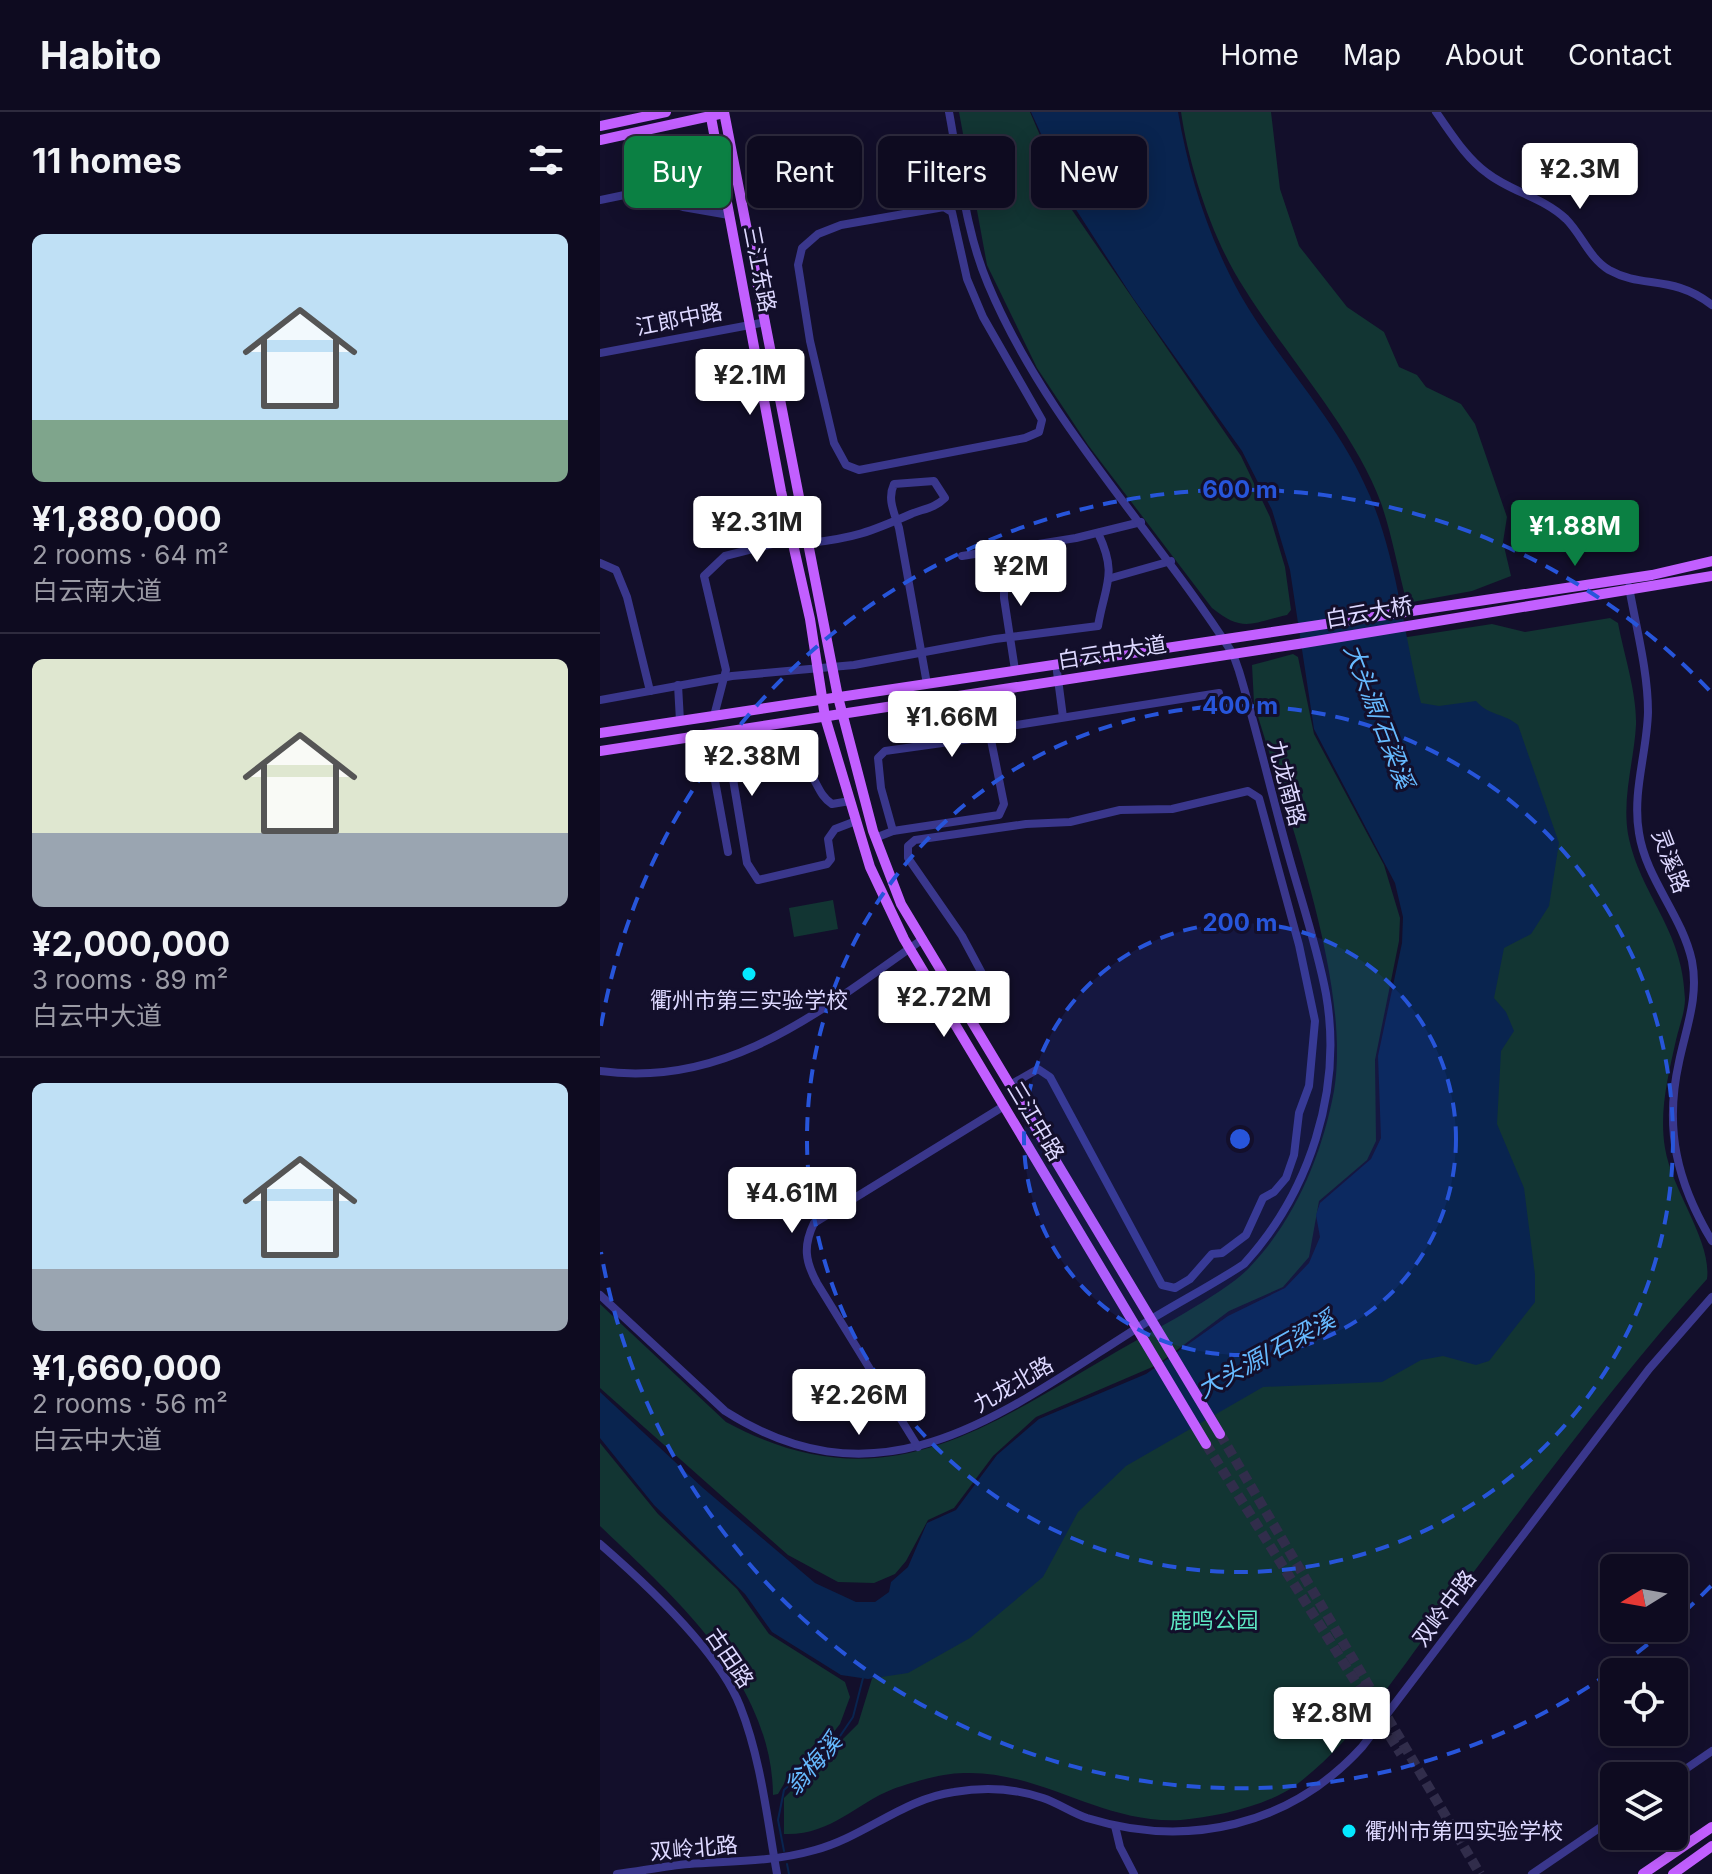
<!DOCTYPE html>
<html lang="en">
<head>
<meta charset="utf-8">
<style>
	body { margin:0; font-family:Inter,"Noto Sans SC",sans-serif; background:#171429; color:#f1f3f6; height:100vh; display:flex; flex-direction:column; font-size:30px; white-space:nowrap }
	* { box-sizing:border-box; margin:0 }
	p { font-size:26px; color:#9b9ba5 }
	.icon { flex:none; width:44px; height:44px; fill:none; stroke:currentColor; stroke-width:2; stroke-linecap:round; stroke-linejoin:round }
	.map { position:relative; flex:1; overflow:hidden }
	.panel { display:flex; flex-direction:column; background:#0e0b20; width:600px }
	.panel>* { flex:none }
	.hud { position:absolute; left:24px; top:24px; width:760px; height:72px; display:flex; gap:16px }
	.needle { width:52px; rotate:259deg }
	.buttons { position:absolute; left:1000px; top:1442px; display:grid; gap:16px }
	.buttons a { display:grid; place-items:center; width:88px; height:88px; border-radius:12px; background:#0e0b20; box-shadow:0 4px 20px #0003,0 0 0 2px #2e2b3e; font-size:40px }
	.price { position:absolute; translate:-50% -68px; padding:0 18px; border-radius:8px; background:#fff; color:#222; font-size:26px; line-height:52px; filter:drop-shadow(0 2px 4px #0008) }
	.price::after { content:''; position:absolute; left:50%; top:48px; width:24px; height:18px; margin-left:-12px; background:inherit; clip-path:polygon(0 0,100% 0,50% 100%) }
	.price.active { background:#0b8043; color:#fff }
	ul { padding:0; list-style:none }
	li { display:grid; align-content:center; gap:16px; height:424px; padding:0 32px }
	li+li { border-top:2px solid #2e2b3e }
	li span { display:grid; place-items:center; height:248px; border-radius:12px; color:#555 }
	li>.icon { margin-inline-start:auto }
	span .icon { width:144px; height:144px; fill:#fffc; stroke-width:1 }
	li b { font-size:34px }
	h2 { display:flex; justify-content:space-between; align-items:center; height:96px; padding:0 32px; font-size:34px }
	.tag { padding:0 28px; border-radius:12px; background:#0e0b20; box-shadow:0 4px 20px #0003,0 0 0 2px #2e2b3e; font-size:28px; line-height:72px }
	.tag.active { background:#0b8043; color:#fff }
	header { display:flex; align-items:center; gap:48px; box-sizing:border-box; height:112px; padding:0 40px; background:#0e0b20; border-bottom:2px solid #2e2b3e }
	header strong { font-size:38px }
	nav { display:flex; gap:44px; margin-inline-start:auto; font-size:28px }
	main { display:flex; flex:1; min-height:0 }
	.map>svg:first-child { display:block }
	.green { fill:#123533 }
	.water { fill:#09244f }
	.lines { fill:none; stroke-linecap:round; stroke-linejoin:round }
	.stream { stroke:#09244f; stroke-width:2 }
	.major-tunnel { stroke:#312d4b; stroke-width:10; stroke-dasharray:10 5; stroke-linecap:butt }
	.minor { stroke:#3a378c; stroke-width:8 }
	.major { stroke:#c25fff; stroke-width:10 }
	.ring { fill:none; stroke:#2755da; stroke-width:4; stroke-dasharray:14 10 }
	.poi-dot { fill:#04e8ff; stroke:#130f2b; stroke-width:3 }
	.labels { text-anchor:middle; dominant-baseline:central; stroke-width:6; stroke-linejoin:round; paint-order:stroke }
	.street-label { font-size:22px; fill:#ddd8ff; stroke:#130f2b }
	.poi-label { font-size:22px; fill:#ddd8ff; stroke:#130f2b }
	.park-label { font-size:22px; fill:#5ce7c3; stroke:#130f2b }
	.water-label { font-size:24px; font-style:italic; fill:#66baff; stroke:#130f2b }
	.centre { fill:#2755da; stroke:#130f2b; stroke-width:4 }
	.ring-label { font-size:24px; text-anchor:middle; font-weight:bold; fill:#2755da; stroke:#130f2b; stroke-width:6; stroke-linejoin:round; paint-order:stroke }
</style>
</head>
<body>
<header>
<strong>Habito</strong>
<nav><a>Home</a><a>Map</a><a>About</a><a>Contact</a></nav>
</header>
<main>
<section class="panel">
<h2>11 homes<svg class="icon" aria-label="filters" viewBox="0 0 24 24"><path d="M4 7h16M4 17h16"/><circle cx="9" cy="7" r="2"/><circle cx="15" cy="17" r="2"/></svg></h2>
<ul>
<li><span style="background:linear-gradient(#bfe0f5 75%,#7fa58c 0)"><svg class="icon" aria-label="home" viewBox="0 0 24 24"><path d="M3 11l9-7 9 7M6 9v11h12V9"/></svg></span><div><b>¥1,880,000</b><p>2 rooms · 64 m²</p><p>白云南大道</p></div></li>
<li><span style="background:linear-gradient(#dfe7d0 70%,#9aa5b1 0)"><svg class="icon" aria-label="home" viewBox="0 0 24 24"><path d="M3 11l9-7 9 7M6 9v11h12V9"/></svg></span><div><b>¥2,000,000</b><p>3 rooms · 89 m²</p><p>白云中大道</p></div></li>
<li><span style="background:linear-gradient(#bfe0f5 75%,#9aa5b1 0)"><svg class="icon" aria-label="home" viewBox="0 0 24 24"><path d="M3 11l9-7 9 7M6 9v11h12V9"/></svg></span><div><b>¥1,660,000</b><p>2 rooms · 56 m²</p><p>白云中大道</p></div></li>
</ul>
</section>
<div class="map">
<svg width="1112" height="1762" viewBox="0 0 1112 1762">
	<rect width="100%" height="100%" fill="#130f2b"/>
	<g class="green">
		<path d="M359 0H430L472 98 641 344 670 405 685 455 691 498 687 503C651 511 643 521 612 496L488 333 437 256 387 153Z"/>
		<path d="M581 0H671L680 77 699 134 747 195 784 220 799 255 817 263 826 275 861 292 875 312 907 405 903 430 911 464 872 479 807 491C798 458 792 423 781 391 755 319 685 242 644 176 613 129 589 55 581 0Z"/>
		<path d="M1010 506 1018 511C1024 543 1037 581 1036 613 1034 649 1022 685 1028 722 1040 784 1083 816 1085 887 1085 900 1079 915 1076 928 1068 964 1059 1000 1065 1036 1072 1079 1112 1129 1107 1167 1014 1270 932 1383 848 1494 802 1554 757 1627 696 1673 667 1694 616 1705 581 1708 504 1713 440 1658 364 1661 343 1661 313 1670 293 1677 255 1692 230 1724 184 1722V1686L258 1612 274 1560 481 1392 892 1014V888L829 599 818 593 801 526 892 512 925 520Z"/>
		<path d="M693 542 698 545 714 622 784 753 800 806 799 829 775 948 776 1029 767 1048 719 1089 709 1145 683 1175 629 1199 557 1253 436 1305 393 1344 354 1396 328 1408 306 1449 295 1462 274 1471 238 1470 188 1443 0 1276V1192L126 1310C282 1394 382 1318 516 1240 550 1220 624 1182 649 1156 695 1108 722 1043 734 979 752 872 685 697 654 591L652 553Z"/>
		<polygon points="233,788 238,817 194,825 189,796"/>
		<path d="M0 1331 58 1402 137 1477 169 1522 245 1570 250 1585 240 1612 222 1635 188 1665 178 1682 173 1683C172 1570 75 1486 0 1414Z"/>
	</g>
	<path class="water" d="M431 0H578C589 64 609 127 641 184 681 253 738 308 770 384 797 448 804 523 821 591L839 594 876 589C889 604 904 601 918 613L959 731 949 794 931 822 904 836 894 886 906 900 914 919 901 939 897 1012 924 1076 935 1163V1190L889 1249 876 1253 843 1244 821 1248 782 1270 663 1275 526 1354 478 1400 443 1465 370 1526 308 1561 268 1567 241 1563 172 1520 145 1482 54 1393 0 1326V1280L103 1376 215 1471 256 1490H275L289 1480 291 1470 308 1455 327 1411 356 1398 397 1343 439 1307 546 1262 628 1204 685 1176 709 1151 720 1125 716 1103 720 1091 771 1047 781 1026 778 944 802 831 803 805 795 771 714 617 690 458 672 398 642 339 533 186 475 96Z"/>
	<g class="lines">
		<g class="stream">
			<polyline points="184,1739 178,1708 184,1678 236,1630 253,1605 263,1566"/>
			<polyline points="187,1752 189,1762"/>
		</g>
		<g class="major-tunnel">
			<polyline points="620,1322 880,1762"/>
			<polyline points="606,1332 801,1642"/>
		</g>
		<g class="minor">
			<path d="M836 0C851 21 866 46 887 61 911 80 943 85 966 107 982 123 989 146 1009 158 1043 177 1072 162 1112 193"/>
			<polyline points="0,88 34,81 83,95 129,103"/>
			<polygon points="344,95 352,100 367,167 383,205 442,308 439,320 425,326 259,358 246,353 234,331 210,229 198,153 202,136 218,122 241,113"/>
			<polyline points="0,241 166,210"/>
			<path d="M209 431C254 426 270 420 311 402 323 397 335 396 345 386L334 369 294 372C287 387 294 400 299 416L327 572"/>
			<polyline points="404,437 404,486 415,558"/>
			<polyline points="362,444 476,426 541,410"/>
			<polyline points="0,451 16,458 27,485 50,579"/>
			<polyline points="511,466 571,449"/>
			<path d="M1029 475C1036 515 1048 559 1048 600 1047 641 1032 680 1039 721 1046 767 1082 803 1092 849 1099 885 1086 916 1079 950 1064 1017 1077 1071 1112 1129"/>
			<polyline points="456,552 463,605"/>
			<polyline points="78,573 80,609"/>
			<path d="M0 588 132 564 254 553 395 527 498 514C505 472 518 463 498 421"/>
			<polyline points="114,604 126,558 104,464 125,444 192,427"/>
			<polyline points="107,622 111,647 133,667 147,751 158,768 227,752 231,747 228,727 235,717 256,709"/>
			<polyline points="111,647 128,740"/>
			<path d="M133 667 200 652C217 662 216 682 232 692L250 689"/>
			<polyline points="293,719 281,676 278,646 285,639 385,625 404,615 619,581"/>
			<polyline points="275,726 293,719 399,703 404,692 390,623"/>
			<polyline points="366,900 385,892 393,882 362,824 308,746 308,734 315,728 426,712 470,710 520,698 572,697 648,679 659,686 699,833 715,909 709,974 699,1001 694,1043 686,1066 674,1080 663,1086 646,1123 622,1141 612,1142 590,1167 575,1176 562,1173 450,965 438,957 410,973"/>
			<path d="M0 959C129 977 224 896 323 827"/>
			<path d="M0 1183 125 1299C289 1404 412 1293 550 1208 581 1189 614 1172 644 1152 709 1081 743 979 726 882 717 834 701 788 688 741 671 680 657 619 639 559L633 542C554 418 445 309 388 172 365 118 360 58 349 0"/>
			<path d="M318 1335 217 1171C205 1149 203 1134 214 1111L404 994"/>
			<path d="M0 1432C45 1471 118 1538 140 1594 161 1647 167 1706 177 1762"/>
			<polyline points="1074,1665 1112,1639"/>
			<polyline points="515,1714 520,1735 534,1762"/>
			<path d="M17 1762C41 1759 65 1754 89 1752 132 1749 173 1750 215 1738 264 1725 303 1687 354 1680 384 1675 414 1676 443 1686 458 1691 472 1701 487 1706 588 1737 690 1714 762 1635L1049 1257 1112 1185"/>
			<polyline points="932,1762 1014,1706"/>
		</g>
		<g class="major">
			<polyline points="110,0 181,379 210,507 225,605 270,755 304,827 606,1332"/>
			<polyline points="124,0 238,585 273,719 301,792 620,1322"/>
			<polyline points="0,14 66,0"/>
			<polyline points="0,28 124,1"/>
			<polyline points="0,621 1052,463 1112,449"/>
			<polyline points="0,639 698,532 1112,464"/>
			<polyline points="1043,1762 1112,1715"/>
			<polyline points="1073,1762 1112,1734"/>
		</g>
	</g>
	<circle cx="640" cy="1027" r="216" fill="#2755da" fill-opacity=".12"/>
	<g class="ring">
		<circle cx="640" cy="1027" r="216"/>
		<circle cx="640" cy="1027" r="433"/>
		<path d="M1111 1474A649 649 0 0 1 1074 1509M1066 1517A649 649 0 0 1 1 1140M1 914A649 649 0 0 1 1111 580"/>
	</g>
	<g class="poi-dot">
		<circle cx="149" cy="862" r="8"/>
		<circle cx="749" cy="1719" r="8"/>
	</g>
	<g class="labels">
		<g class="street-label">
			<text transform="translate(160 157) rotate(79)">三江东路</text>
			<text transform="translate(79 207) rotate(-11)">江郎中路</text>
			<text transform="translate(769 500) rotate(-10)">白云大桥</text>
			<text transform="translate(512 540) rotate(-9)">白云中大道</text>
			<text transform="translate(687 671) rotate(75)">九龙南路</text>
			<text transform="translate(1071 749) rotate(69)">灵溪路</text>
			<text transform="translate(436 1009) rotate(59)">三江中路</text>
			<text transform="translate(413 1272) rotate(-30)">九龙北路</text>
			<text transform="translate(844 1496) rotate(-53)">双岭中路</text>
			<text transform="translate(130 1546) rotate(56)">古田路</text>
			<text transform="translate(94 1736) rotate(-5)">双岭北路</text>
		</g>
		<g class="poi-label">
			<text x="149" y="888">衢州市第三实验学校</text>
			<text x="765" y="1719" text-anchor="start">衢州市第四实验学校</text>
		</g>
		<g class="park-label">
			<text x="614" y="1508">鹿鸣公园</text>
		</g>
		<g class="water-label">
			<text transform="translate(779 604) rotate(69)">大头源/石梁溪</text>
			<text transform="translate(666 1242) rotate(-29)">大头源/石梁溪</text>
			<text transform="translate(213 1652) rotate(-49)">翁梅溪</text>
		</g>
	</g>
	<circle cx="640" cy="1027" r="12" class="centre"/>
	<g class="ring-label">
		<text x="640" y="386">600 m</text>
		<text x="640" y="602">400 m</text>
		<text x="640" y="819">200 m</text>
	</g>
</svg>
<div class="buttons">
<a><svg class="needle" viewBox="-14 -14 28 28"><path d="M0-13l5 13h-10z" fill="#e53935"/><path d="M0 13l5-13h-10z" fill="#9b9ba5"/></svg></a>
<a><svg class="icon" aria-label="locate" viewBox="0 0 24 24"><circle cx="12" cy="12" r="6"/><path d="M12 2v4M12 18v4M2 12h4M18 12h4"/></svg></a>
<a><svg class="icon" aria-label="layers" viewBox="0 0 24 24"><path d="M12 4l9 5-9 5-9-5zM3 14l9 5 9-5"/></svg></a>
</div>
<b class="price" style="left:980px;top:99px">¥2.3M</b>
<b class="price" style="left:150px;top:305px">¥2.1M</b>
<b class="price" style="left:157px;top:452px">¥2.31M</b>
<b class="price active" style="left:975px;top:456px">¥1.88M</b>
<b class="price" style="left:421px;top:496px">¥2M</b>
<b class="price" style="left:352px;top:647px">¥1.66M</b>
<b class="price" style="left:152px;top:686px">¥2.38M</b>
<b class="price" style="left:344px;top:927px">¥2.72M</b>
<b class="price" style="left:192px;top:1123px">¥4.61M</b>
<b class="price" style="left:259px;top:1325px">¥2.26M</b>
<b class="price" style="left:732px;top:1643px">¥2.8M</b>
<div class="hud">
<a class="tag active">Buy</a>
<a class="tag">Rent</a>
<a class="tag">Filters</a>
<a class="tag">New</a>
</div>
</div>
</main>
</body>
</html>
